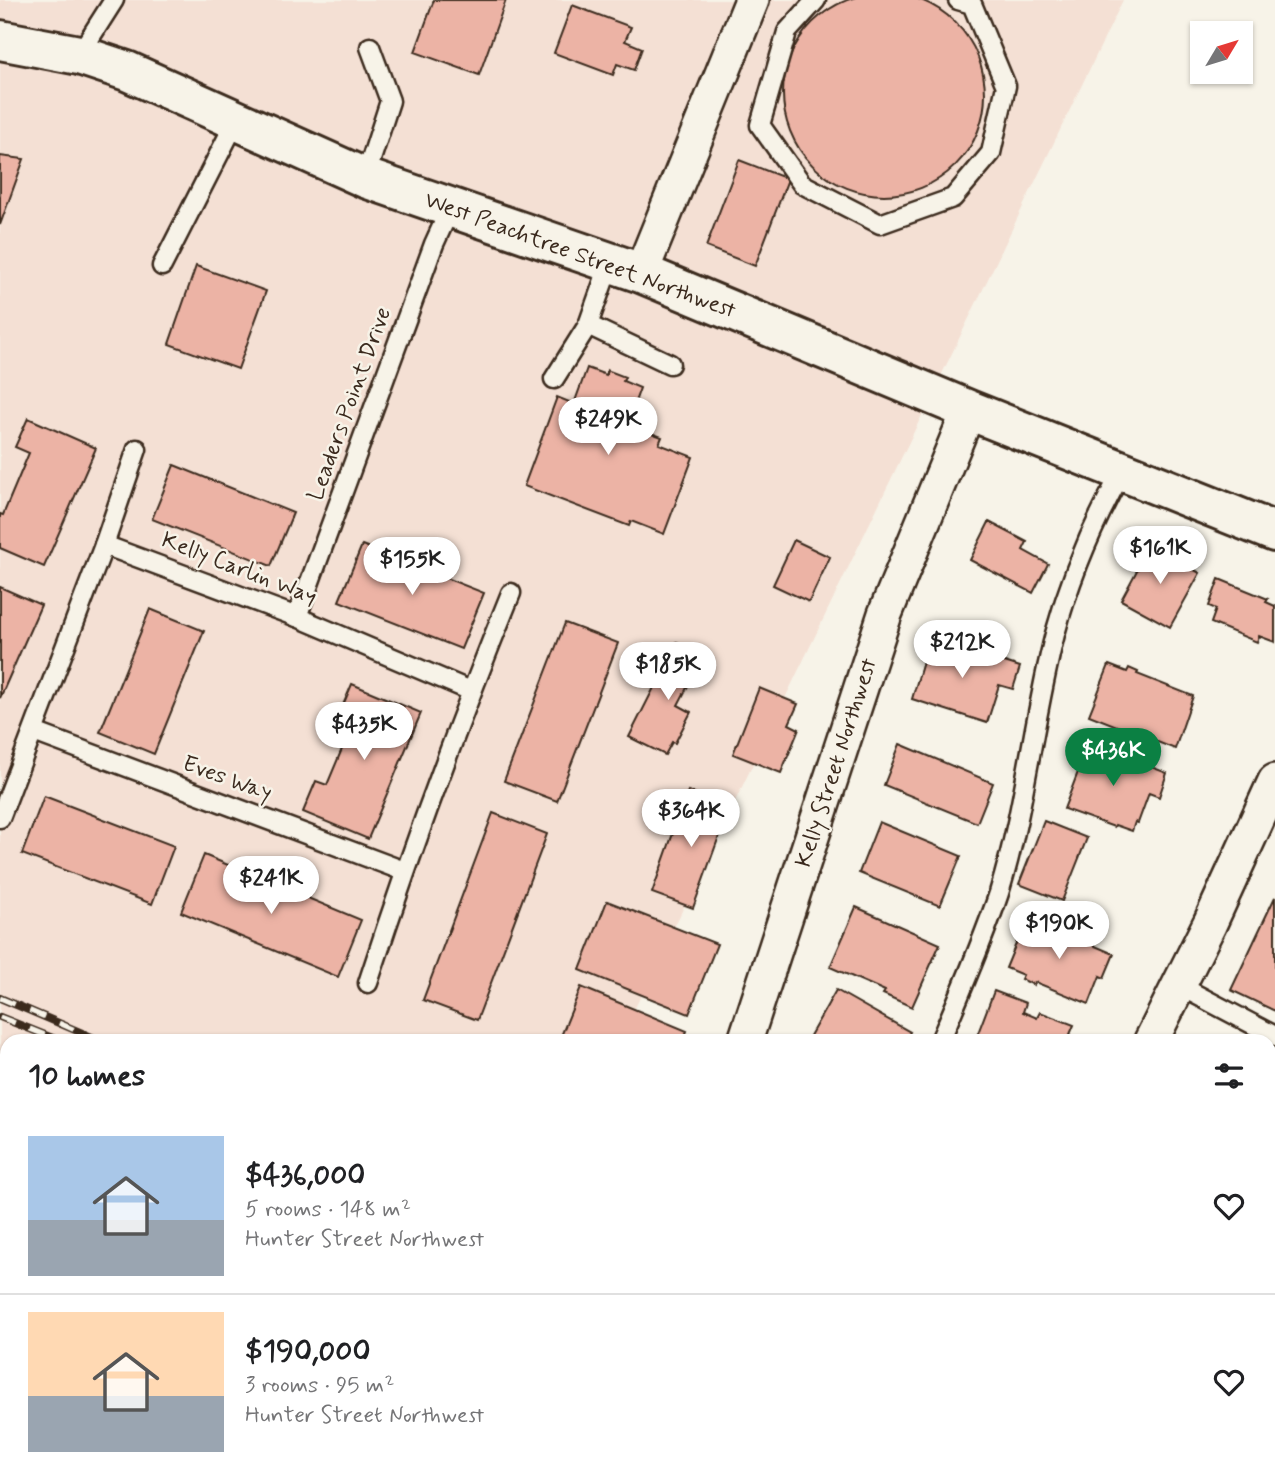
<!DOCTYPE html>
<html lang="en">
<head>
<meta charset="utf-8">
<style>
	body { margin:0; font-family:Mynerve,sans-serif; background:#f2f2f2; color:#202124; height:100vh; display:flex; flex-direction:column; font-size:26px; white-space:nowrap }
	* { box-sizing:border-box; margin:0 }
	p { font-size:23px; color:#757577 }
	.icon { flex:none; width:38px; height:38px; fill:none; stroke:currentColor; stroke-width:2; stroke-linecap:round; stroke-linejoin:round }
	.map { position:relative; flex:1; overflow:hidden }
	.sheet { position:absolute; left:0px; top:1034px; width:1276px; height:450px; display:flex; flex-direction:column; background:#fff; border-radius:21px 21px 0 0; box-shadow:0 2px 5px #0004 }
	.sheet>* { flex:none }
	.needle { width:46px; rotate:52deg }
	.tools { position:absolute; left:1190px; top:21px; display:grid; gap:14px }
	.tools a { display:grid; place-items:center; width:63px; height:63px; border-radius:0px; background:#fff; box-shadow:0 2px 5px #0004; font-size:35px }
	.price { position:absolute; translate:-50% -60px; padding:0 16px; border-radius:24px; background:#fff; color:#222; font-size:23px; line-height:46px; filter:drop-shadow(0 2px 4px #0008) }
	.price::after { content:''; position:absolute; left:50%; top:42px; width:21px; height:16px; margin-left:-10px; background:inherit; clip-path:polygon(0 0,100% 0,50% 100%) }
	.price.current { background:#0b8043; color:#fff }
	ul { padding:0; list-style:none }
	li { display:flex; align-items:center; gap:21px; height:175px; padding:0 28px }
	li+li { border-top:2px solid #e0e0e0 }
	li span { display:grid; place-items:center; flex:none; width:196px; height:140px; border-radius:0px; color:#555 }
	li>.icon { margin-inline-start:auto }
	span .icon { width:84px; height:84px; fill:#fffc; stroke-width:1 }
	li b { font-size:30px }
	h2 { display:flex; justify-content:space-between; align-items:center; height:84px; padding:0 28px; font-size:30px }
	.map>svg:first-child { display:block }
	.built { fill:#f4e0d4 }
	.building { fill:#ecb3a5; stroke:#3b2a1e; stroke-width:2 }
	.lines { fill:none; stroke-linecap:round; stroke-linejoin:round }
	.lane-casing { stroke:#3b2a1e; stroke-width:23 }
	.street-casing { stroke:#3b2a1e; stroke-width:38 }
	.secondary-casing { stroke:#3b2a1e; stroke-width:44 }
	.lane { stroke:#f7f3e8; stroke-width:18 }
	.street { stroke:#f7f3e8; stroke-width:33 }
	.secondary { stroke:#f7f3e8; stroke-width:38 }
	.rail-casing { stroke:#3b2a1e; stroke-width:8 }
	.rail { stroke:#f7f3e8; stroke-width:5; stroke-dasharray:16; stroke-linecap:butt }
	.labels { text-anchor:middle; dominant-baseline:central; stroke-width:5; stroke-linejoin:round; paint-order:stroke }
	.street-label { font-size:23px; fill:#3b2a1e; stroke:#f7f3e8 }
</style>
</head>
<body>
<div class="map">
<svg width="1275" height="1483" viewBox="0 0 1275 1483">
	<rect width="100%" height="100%" fill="#f7f3e8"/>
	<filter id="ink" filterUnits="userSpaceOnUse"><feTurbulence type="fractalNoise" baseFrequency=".0143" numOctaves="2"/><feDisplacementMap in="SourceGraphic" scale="14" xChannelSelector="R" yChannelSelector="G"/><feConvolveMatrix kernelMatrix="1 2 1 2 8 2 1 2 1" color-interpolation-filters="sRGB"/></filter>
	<g filter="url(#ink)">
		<polygon class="built" points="0,0 1123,0 619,1041 7,1041 7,1477 1102,1477 1117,1483 0,1483"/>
		<g class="building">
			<circle cx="884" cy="94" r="101"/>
			<polygon points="434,0 506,0 479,75 415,52"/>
			<polygon points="572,5 631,27 625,41 642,48 634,70 617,64 613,75 554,53"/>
			<polygon points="0,156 24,159 0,225"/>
			<polygon points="739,160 788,179 755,266 706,247"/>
			<polygon points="196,266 266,291 238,369 169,344"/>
			<polygon points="587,368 606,375 607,370 625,377 623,381 640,388 627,424 662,437 659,444 693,457 664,534 631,521 629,526 524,486 557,397 574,404"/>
			<polygon points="28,418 96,448 44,567 0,548 0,514 3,515 29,453 15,447"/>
			<polygon points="174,465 293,513 271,566 152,519"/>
			<polygon points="989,522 1027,542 1023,550 1048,564 1033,593 970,560"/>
			<polygon points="794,540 830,557 809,602 773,585"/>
			<polygon points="362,545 484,593 461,649 339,601"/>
			<polygon points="1150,546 1200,573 1170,627 1121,600"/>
			<polygon points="1219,579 1268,599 1266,602 1275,606 1275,642 1259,636 1257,642 1211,623 1216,609 1209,606"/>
			<polygon points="0,587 41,605 0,698"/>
			<polygon points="150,609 204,631 154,754 100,732"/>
			<polygon points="565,623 618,643 557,801 504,781"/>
			<polygon points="930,638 1020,667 1013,689 999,685 987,723 912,699"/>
			<polygon points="677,642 704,655 678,705 691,712 675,743 672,742 665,755 629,737"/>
			<polygon points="1109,665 1127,672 1129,668 1138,672 1137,674 1193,696 1175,749 1089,715"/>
			<polygon points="352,684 421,713 368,839 303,812 316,781 327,785 352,725 337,719"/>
			<polygon points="759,688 798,704 789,724 799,729 781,773 733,754"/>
			<polygon points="1089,743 1167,773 1159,797 1149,793 1138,823 1135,822 1132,831 1115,825 1114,827 1064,809"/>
			<polygon points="900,744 993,783 977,823 884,785"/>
			<polygon points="688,791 730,806 693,908 652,893"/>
			<polygon points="44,796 174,846 152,904 22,854"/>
			<polygon points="493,813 547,834 477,1020 423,1000"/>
			<polygon points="1044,821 1087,838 1062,901 1019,884"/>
			<polygon points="879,822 961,856 940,906 859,873"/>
			<polygon points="204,855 361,920 338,977 181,912"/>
			<polygon points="1275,897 1275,1011 1231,990"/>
			<polygon points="607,901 717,944 689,1014 580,970"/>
			<polygon points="856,907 940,944 912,1007 883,994 885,991 830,967"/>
			<polygon points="1027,917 1114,954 1104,978 1100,976 1089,1004 1035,982 1034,985 1021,979 1023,975 1006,968"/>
			<polygon points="581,987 687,1031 683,1041 559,1041"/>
			<polygon points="836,990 910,1032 905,1041 807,1041"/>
			<polygon points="994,991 1026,1003 1023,1012 1037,1018 1040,1012 1074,1025 1068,1039 1070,1041 975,1041"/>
			<polygon points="1275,1210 1275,1261 1269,1258 1269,1222"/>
			<polygon points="1269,1268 1275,1272 1275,1368 1269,1379"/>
		</g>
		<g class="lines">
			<g class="lane-casing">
				<g id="lane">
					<polyline points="816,0 787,32 760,125 802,184 880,224 953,198 991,153 1006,86 972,4 958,0"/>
					<polyline points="79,55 114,0"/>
					<polyline points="365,178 390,101 370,47"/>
					<polyline points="610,263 588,325 670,364"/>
					<polyline points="162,266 237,119"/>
					<polyline points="554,379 588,325"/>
					<polyline points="104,545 297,617 471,691"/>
					<polyline points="297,617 434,244 450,209"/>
					<polyline points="34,732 404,871"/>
					<polyline points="0,818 104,545 137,449"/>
					<path d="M368 983C411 851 459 721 511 593"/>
					<polyline points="1178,985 1275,1036"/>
					<path d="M940 1041C960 994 983 941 999 893 1025 809 1033 719 1055 634 1070 578 1094 522 1122 472"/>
					<polyline points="1269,1129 1275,1117"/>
					<polyline points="0,1459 4,1483"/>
				</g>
			</g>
			<g class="street-casing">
				<g id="street">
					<polyline points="641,273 752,0"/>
					<polyline points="745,1041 885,614 969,410"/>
					<polyline points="1151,1041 1210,923 1275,781"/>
					<polyline points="0,1227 7,1227"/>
					<polyline points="1269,1467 1275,1470"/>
					<polyline points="822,1477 832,1483"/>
				</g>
			</g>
			<g class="secondary-casing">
				<polyline id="secondary" points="0,40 79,55 127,71 365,178 641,273 969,410 1275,532"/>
			</g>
			<use href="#lane" class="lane"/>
			<use href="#street" class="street"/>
			<use href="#secondary" class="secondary"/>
			<g class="rail-casing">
				<g id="rail">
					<polyline points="0,998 101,1041"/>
					<polyline points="0,1017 60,1041"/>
					<polyline points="1118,1477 1133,1483"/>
				</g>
			</g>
			<use href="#rail" class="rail"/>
		</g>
	</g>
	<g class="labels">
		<g class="street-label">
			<text transform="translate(580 256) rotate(20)">West Peachtree Street Northwest</text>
			<text transform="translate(350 404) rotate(-70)">Leaders Point Drive</text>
			<text transform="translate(239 569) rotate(21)">Kelly Carlin Way</text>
			<text transform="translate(837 763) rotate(-72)">Kelly Street Northwest</text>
			<text transform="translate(227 779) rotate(20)">Eves Way</text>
		</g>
	</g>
</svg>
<div class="tools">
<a><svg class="needle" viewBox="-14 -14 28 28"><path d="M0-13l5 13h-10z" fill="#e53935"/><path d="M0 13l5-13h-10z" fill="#757577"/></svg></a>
</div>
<b class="price" style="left:608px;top:457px">$249K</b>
<b class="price" style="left:1160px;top:586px">$161K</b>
<b class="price" style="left:412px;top:597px">$155K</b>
<b class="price" style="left:962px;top:680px">$212K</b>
<b class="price" style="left:668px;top:702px">$185K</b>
<b class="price" style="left:364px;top:762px">$435K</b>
<b class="price current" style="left:1113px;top:788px">$436K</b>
<b class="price" style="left:691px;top:849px">$364K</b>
<b class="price" style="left:271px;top:916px">$241K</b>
<b class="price" style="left:1059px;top:961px">$190K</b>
<section class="sheet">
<h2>10 homes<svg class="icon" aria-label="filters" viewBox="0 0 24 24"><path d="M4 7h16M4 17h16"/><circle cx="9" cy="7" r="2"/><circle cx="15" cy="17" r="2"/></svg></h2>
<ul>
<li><span style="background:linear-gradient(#a9c7e8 60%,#9aa5b1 0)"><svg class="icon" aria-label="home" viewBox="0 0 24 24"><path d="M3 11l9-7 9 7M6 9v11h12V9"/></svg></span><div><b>$436,000</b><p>5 rooms · 148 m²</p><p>Hunter Street Northwest</p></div><svg class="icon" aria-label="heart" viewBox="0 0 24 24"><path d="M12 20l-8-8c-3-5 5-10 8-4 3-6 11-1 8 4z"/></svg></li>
<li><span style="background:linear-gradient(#ffd9b3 60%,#9aa5b1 0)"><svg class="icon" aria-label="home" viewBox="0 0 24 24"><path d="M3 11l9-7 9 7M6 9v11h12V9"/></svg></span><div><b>$190,000</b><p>3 rooms · 95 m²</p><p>Hunter Street Northwest</p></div><svg class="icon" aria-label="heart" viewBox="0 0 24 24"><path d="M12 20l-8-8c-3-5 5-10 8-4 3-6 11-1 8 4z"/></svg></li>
</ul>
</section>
</div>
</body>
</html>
